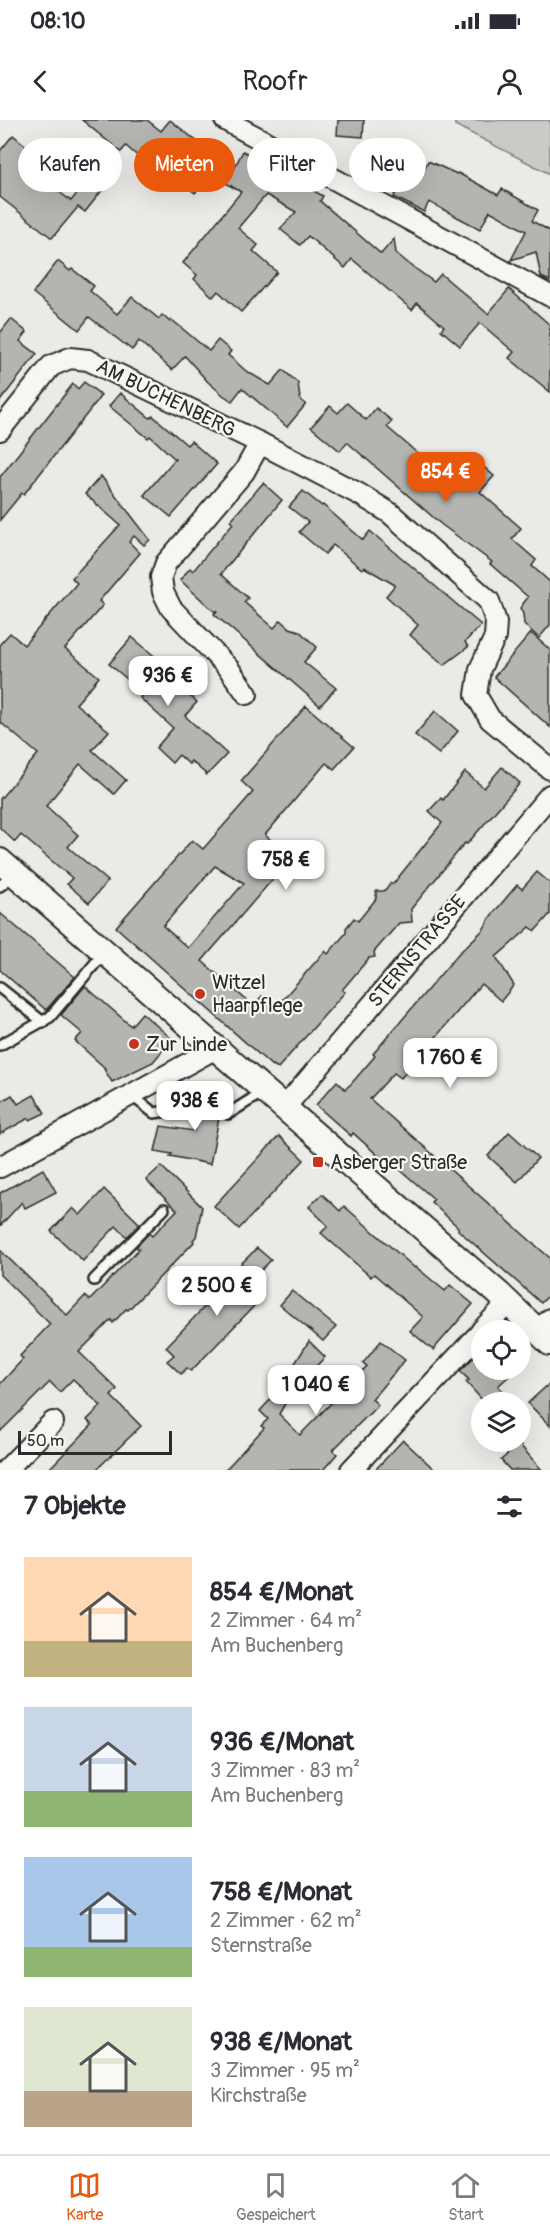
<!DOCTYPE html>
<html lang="de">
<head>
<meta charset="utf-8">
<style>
	body { margin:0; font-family:Pangolin,sans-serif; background:#f7f7f7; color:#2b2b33; height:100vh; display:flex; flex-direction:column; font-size:22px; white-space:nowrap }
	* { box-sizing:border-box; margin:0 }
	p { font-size:20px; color:#7c7c81 }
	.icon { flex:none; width:33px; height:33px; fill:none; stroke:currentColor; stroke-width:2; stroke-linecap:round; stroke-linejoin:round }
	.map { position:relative; height:1350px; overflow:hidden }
	.details { display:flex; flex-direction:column; background:#fff; flex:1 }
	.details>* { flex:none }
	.hud { position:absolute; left:18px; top:18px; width:514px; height:54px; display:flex; gap:12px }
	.buttons { position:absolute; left:471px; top:1200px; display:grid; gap:12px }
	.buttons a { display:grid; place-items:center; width:60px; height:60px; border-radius:50%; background:#fff; box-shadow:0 6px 24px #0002; font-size:30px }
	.scale { position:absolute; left:18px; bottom:15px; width:154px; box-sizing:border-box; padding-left:6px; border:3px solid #2b2b2b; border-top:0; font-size:16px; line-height:21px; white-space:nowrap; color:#2b2b2b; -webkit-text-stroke:4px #f6f6f2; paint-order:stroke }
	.price { position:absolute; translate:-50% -51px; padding:0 14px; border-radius:12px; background:#fff; color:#222; font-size:20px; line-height:39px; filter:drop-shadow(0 2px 3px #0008) }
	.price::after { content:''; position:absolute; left:50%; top:36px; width:18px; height:14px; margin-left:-9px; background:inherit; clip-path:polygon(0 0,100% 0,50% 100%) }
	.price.selected { background:#ea580c; color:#fff }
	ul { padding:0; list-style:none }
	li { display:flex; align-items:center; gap:18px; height:150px; padding:0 24px }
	li span { display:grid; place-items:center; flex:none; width:168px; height:120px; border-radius:0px; color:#555 }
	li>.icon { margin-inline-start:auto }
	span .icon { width:72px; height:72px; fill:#fffc; stroke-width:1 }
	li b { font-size:26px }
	h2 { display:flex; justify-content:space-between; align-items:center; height:72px; padding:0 24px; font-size:26px }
	.chip { padding:0 21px; border-radius:27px; background:#fff; box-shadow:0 6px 24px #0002; font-size:21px; line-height:54px }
	.chip.selected { background:#ea580c; color:#fff }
	.status { display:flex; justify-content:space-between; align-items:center; height:42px; padding:0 30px; background:#fff; direction:ltr }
	.status svg { height:16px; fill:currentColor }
	header { display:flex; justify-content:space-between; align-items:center; height:78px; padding:0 24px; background:#fff; font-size:27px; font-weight:600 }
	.tab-bar { display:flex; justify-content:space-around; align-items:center; height:84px; border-top:2px solid #e1e1e2; background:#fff; font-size:16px; color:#7c7c81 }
	.tab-bar a { display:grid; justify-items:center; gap:3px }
	.tab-bar .selected { color:#ea580c }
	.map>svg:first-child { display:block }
	.green { fill:#cacac7; stroke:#7a7a79; stroke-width:1.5 }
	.building { fill:#b4b4b1; stroke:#2b2b2b; stroke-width:1.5; fill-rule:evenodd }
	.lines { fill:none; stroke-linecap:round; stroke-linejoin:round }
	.service-casing { stroke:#2b2b2b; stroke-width:14 }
	.minor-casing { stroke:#2b2b2b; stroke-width:24 }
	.tertiary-casing { stroke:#2b2b2b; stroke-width:28 }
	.service { stroke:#f6f6f2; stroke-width:9 }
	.minor { stroke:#f6f6f2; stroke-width:20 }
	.tertiary { stroke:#f6f6f2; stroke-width:24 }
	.poi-dot { fill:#c8321e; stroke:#f6f6f2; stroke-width:2 }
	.labels { text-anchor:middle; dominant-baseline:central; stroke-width:4.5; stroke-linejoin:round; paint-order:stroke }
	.street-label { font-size:20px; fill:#2b2b2b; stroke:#f6f6f2 }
	.poi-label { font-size:20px; fill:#2b2b2b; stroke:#f6f6f2; text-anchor:start }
</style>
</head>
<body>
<div class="status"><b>08:10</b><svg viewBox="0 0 49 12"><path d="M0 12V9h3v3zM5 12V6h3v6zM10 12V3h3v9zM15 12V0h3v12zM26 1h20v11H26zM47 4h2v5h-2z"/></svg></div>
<header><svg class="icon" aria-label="back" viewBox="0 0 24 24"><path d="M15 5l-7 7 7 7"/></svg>Roofr<svg class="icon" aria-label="person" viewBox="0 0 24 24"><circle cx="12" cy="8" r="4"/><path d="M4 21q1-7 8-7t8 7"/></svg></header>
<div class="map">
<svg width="550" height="1350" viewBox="0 0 550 1350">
	<rect width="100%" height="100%" fill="#eaeae6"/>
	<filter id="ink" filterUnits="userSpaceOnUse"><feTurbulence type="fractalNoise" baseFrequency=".0167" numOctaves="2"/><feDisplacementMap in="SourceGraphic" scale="12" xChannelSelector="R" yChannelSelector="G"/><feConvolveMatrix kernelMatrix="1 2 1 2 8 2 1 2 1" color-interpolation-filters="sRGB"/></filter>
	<g filter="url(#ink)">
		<polygon class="green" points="455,0 550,0 550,54 455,5"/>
		<g class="building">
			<polygon points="82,0 147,0 161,11 170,0 233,50 243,31 323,76 320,81 381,134 394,119 396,133 409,144 434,162 441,154 488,194 509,169 550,205 550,272 509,238 514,232 480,203 460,226 441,210 444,206 417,183 412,190 352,139 345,148 308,116 300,125 280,109 296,92 266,75 238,108 258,125 253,131 277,152 241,192 218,171 213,177 194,159 197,155 183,143 241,72 211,54 195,73 145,34 141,39 126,26 121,32"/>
			<polygon points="338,0 364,0 363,17 337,15"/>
			<polygon points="13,15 36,34 31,40 49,54 44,60 71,81 94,53 107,64 85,92 78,87 52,118 0,77 0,31"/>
			<polygon points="428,41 457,54 458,53 498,75 502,69 538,90 532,101 550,111 550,161 541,157 536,132 511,140 526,111 490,91 480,109 429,82 424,92 394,77 405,53 419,60"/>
			<polygon points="58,141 70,151 72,149 94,166 90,171 117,194 132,177 159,199 162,195 170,202 172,200 209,231 218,220 231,231 228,235 246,251 270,265 283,250 298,263 300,279 306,284 287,307 242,268 232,281 223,275 208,262 185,236 172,250 139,221 132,230 89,197 79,210 33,173"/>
			<polygon points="11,199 27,212 20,221 37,234 0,281 0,213"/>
			<polygon points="84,262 101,275 97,281 24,374 22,373 0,400 0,357 73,264 78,269"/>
			<polygon points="120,273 150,298 153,296 187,325 191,321 217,344 171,397 144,375 175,339 150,316 148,318 109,286"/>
			<polygon points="347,283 366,300 376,288 392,301 387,307 431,345 428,348 452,369 477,341 494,356 480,372 521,408 512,419 536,440 532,446 550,462 550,505 539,518 524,504 523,494 520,488 528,477 490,444 492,442 442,405 347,322 340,331 311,307 330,286 338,293"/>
			<polygon points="101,356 150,420 144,425 134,416 129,422 140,433 99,481 103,485 65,529 99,557 76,584 109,611 92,630 126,660 114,674 80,644 46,686 78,715 68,727 108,761 89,783 67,764 72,758 21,715 15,722 0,708 0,679 38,634 0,602 0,524 10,513 24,525 77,463 72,458 120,405 85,374"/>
			<polygon points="263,363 282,380 221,454 248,478 244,482 274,508 281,500 290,508 299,511 317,527 304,542 336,568 320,586 214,494 218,490 215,492 180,460 190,448 193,451 233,403 230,401"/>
			<polygon points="303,371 322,386 323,385 363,420 370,411 481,505 465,522 468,527 444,545 410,515 418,505 386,476 395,465 364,447 362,449 333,425 325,434 299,412 308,402 289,387"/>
			<polygon points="531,513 550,530 550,607 494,557"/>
			<polygon points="132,517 167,547 162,552 197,582 185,596 227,634 207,655 191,641 189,644 179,635 172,643 156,628 173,608 140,578 144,573 109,544"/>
			<path d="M306 586 354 627 334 649 326 643 265 715 291 738 202 841 253 886 262 876 275 888 325 831 328 834 346 813V808L354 798 358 801 376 779V771H384L391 763 393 764 442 703 429 691 441 678 443 680 465 652 484 668 502 647 520 663 467 724 465 723 411 789 412 802 399 803 374 832 375 837 369 838 342 870 345 872 278 948 273 945 272 946 116 807 192 720 203 729 253 672 241 661ZM215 746 244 763 188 828 163 806Z"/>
			<polygon points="435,591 458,611 439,634 415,615"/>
			<polygon points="537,752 550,763 550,794 535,811 530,807 496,837 514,865 501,881 481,864 401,958 394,953 370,979 550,1138 550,1174 541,1183 458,1110 458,1107 431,1082 434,1079 384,1036 382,1039 353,1013 351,1016 316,985 337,961 345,969 351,964 375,936 373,934 458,834 483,810 491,796 517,765 522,769"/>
			<polygon points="0,793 75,857 46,890 0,850"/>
			<polygon points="85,866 131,906 142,893 172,919 153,942 112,962 104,949 105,948 75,921 82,913 61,895"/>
			<polygon points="203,964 224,968 221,985 216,985 214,989 214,995 219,998 210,1044 170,1036 172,1034 155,1031 161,1006 194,1011 198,993 205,988 205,982 200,980"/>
			<polygon points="12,975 18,984 34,975 45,993 30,1000 29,998 0,1014 0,982"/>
			<polygon points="509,1012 538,1038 517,1062 488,1036"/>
			<polygon points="279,1016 304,1040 239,1109 214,1086"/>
			<polygon points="161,1046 202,1087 196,1117 193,1120 194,1122 128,1190 126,1189 113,1203 111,1200 79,1232 117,1269 111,1276 141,1306 96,1350 48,1350 92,1305 87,1300 101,1286 73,1259 60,1272 50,1262 0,1312 0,1264 23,1239 20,1236 50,1204 0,1155 0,1130 67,1195 85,1176 90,1180 139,1129 136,1127 149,1113 152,1116 177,1090 146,1060"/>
			<polygon points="43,1049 56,1072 25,1088 22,1082 0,1106 0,1073"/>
			<polygon points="104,1069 140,1104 127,1117 116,1106 83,1141 51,1111 73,1088 80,1095"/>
			<polygon points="322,1074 340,1091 344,1086 415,1148 416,1147 445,1171 450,1165 473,1184 433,1230 410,1211 423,1197 374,1154 371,1157 321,1113 328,1106 309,1087"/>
			<polygon points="257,1128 271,1140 243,1169 257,1183 191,1251 187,1248 181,1254 167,1241 174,1235 166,1227 240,1150 237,1148"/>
			<polygon points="292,1171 336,1207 323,1221 280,1185"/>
			<polygon points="309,1221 325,1237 293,1270 279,1294 300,1315 367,1246 363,1243 381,1221 405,1240 372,1279 378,1285 333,1330 337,1334 323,1350 225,1350 264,1308 261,1306 268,1299 260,1291 279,1270 273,1264 293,1244 294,1245"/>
			<polygon points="482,1229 482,1250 516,1250 498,1266 514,1282 484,1282 466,1262 469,1260 460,1251"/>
			<polygon points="550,1263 550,1306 528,1283"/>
			<polygon points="403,1320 435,1350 375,1350"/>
			<polygon points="519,1324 542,1350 510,1350 501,1340"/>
		</g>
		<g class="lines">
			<g class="service-casing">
				<g id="service">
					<polyline points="0,766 14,754"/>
					<polyline points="0,868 43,902"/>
					<polyline points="0,925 50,897 103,834"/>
					<polyline points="131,975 154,993 199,986"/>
					<polyline points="220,991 228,994 263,972"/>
					<polyline points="94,1160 164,1089"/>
				</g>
			</g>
			<g class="minor-casing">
				<g id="minor">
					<polyline points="225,0 550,176"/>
					<polyline points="0,310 51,246 70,238 88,240 260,323 359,374 390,393 489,481 496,502 495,517 480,549 476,575 490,599 550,649"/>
					<polyline points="247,574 229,549 171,488 163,472 161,457 166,443 244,352 260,323"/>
					<polyline points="285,987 550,675"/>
					<polyline points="0,1047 216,928"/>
					<polyline points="482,1210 508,1183"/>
					<polyline points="538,1211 550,1199"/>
					<polyline points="6,1350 53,1302"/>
					<polyline points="351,1350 482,1211"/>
				</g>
			</g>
			<g class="tertiary-casing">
				<polyline id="tertiary" points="0,741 499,1174 550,1223"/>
			</g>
			<use href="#service" class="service"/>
			<use href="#minor" class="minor"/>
			<use href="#tertiary" class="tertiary"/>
		</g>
	</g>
	<g class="poi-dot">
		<circle cx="200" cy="874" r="6"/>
		<circle cx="134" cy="924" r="6"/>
		<rect x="312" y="1036" width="12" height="12" rx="3"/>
	</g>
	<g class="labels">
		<g class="street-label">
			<text transform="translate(166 278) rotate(26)">AM BUCHENBERG</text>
			<text transform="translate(417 831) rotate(-50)">STERNSTRASSE</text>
		</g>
		<g class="poi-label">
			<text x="212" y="862">Witzel<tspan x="212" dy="23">Haarpflege</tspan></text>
			<text x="146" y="924">Zur Linde</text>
			<text x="330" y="1042">Asberger Straße</text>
		</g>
	</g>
</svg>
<div class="buttons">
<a><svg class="icon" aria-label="locate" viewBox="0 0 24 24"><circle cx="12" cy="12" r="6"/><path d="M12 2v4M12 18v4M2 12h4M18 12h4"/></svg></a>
<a><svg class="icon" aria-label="layers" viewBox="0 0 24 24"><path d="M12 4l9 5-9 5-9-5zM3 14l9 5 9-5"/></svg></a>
</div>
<div class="scale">50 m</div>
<b class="price selected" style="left:446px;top:383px">854 €</b>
<b class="price" style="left:168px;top:587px">936 €</b>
<b class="price" style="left:286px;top:771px">758 €</b>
<b class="price" style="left:450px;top:969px">1 760 €</b>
<b class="price" style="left:195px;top:1012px">938 €</b>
<b class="price" style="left:217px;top:1197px">2 500 €</b>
<b class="price" style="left:316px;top:1296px">1 040 €</b>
<div class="hud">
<a class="chip">Kaufen</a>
<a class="chip selected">Mieten</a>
<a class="chip">Filter</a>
<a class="chip">Neu</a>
</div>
</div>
<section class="details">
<h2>7 Objekte<svg class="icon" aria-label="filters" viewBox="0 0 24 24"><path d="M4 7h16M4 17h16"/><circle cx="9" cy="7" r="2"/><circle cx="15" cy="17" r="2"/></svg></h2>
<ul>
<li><span style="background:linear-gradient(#ffd9b3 70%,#c2b280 0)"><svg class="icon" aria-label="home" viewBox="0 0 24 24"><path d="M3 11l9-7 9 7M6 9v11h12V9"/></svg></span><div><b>854 €/Monat</b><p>2 Zimmer · 64 m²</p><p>Am Buchenberg</p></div></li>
<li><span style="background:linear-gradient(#c9d6e8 70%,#8fb573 0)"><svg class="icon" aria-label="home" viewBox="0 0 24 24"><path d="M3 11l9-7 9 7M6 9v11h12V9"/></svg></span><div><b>936 €/Monat</b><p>3 Zimmer · 83 m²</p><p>Am Buchenberg</p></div></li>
<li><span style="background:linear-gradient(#a9c7e8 75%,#8fb573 0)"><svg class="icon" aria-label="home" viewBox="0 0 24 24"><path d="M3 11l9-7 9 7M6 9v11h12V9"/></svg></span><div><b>758 €/Monat</b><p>2 Zimmer · 62 m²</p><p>Sternstraße</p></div></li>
<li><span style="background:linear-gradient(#dfe7d0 70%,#b9a48a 0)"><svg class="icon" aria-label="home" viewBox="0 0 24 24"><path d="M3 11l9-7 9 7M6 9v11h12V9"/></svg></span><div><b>938 €/Monat</b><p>3 Zimmer · 95 m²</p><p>Kirchstraße</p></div></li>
</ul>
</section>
<nav class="tab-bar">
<a class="selected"><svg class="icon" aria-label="map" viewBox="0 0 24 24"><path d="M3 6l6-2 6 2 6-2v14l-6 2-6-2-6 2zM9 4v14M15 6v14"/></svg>Karte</a>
<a><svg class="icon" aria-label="saved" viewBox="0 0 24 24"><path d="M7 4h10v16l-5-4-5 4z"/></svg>Gespeichert</a>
<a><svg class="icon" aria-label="home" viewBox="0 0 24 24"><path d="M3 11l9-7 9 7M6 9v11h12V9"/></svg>Start</a>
</nav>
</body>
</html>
